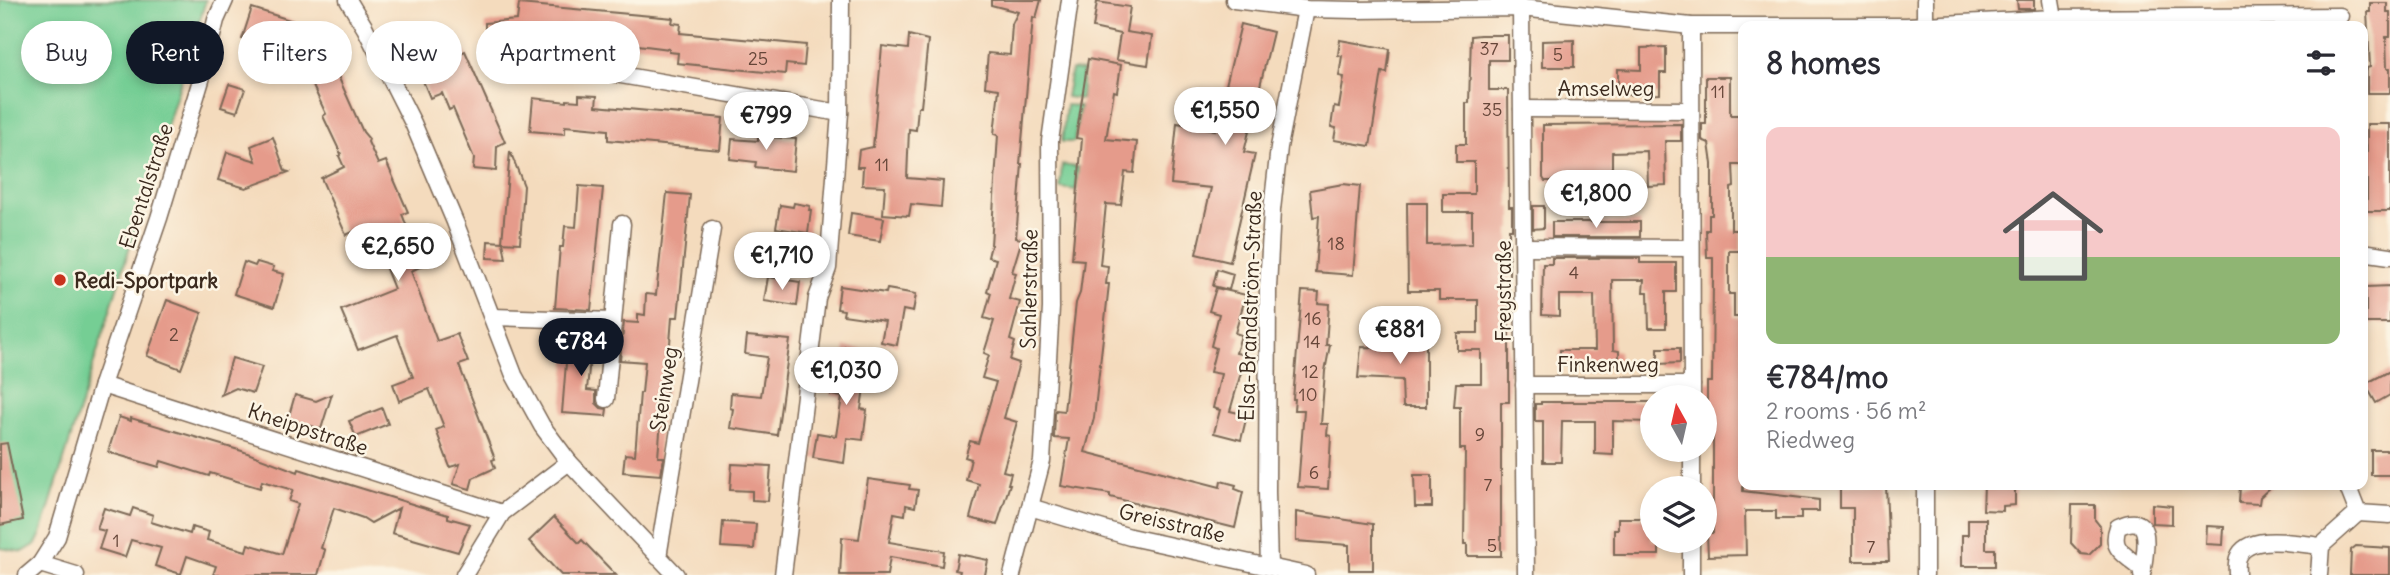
<!DOCTYPE html>
<html lang="en">
<head>
<meta charset="utf-8">
<style>
	body { margin:0; font-family:Delius,sans-serif; background:#f7f7f7; color:#2b2b33; height:100vh; display:flex; flex-direction:column; font-size:26px; white-space:nowrap }
	* { box-sizing:border-box; margin:0 }
	p { font-size:23px; color:#7c7c81 }
	.icon { flex:none; width:38px; height:38px; fill:none; stroke:currentColor; stroke-width:2; stroke-linecap:round; stroke-linejoin:round }
	.map { position:relative; flex:1; overflow:hidden }
	.drawer { position:absolute; left:1738px; top:21px; width:630px; height:469px; display:flex; flex-direction:column; background:#fff; border-radius:14px; box-shadow:0 4px 10px #0003 }
	.drawer>* { flex:none }
	.hud { position:absolute; left:21px; top:21px; width:665px; height:63px; display:flex; gap:14px }
	.needle { width:46px; rotate:352deg }
	.tools { position:absolute; left:1640px; top:385px; display:grid; gap:14px }
	.tools a { display:grid; place-items:center; width:77px; height:77px; border-radius:50%; background:#fff; box-shadow:0 4px 10px #0003; font-size:35px }
	.price { position:absolute; translate:-50% -60px; padding:0 16px; border-radius:24px; background:#fff; color:#222; font-size:23px; line-height:46px; filter:drop-shadow(0 2px 4px #0008) }
	.price::after { content:''; position:absolute; left:50%; top:42px; width:21px; height:16px; margin-left:-10px; background:inherit; clip-path:polygon(0 0,100% 0,50% 100%) }
	.price.selected { background:#111827; color:#fff }
	ul { padding:0; list-style:none }
	li { display:grid; align-content:center; gap:14px; height:371px; padding:0 28px }
	li span { display:grid; place-items:center; height:217px; border-radius:14px; color:#555 }
	li>.icon { margin-inline-start:auto }
	span .icon { width:126px; height:126px; fill:#fffc; stroke-width:1 }
	li b { font-size:30px }
	h2 { display:flex; justify-content:space-between; align-items:center; height:84px; padding:0 28px; font-size:30px }
	.chip { padding:0 24px; border-radius:32px; background:#fff; box-shadow:0 4px 10px #0003; font-size:24px; line-height:63px }
	.chip.selected { background:#111827; color:#fff }
	.map>svg:first-child { display:block }
	.green { fill:#74ce94; stroke:#587c59; stroke-width:2 }
	.building { fill:#e59b8b }
	.lines { fill:none; stroke-linecap:round; stroke-linejoin:round }
	.minor-casing { stroke:#7c6856; stroke-width:19 }
	.minor { stroke:#fff; stroke-width:16 }
	.poi-dot { fill:#c8321e; stroke:#fcf5e5; stroke-width:2.5 }
	.labels { text-anchor:middle; dominant-baseline:central; stroke-width:5; stroke-linejoin:round; paint-order:stroke }
	.number-label { font-size:18px; fill:#664639 }
	.street-label { font-size:21px; fill:#3b2a1e; stroke:#fcf5e5 }
	.poi-label { font-size:21px; font-weight:bold; fill:#3b2a1e; stroke:#fcf5e5; text-anchor:start }
</style>
</head>
<body>
<div class="map">
<svg width="2390" height="575" viewBox="0 0 2390 575">
	<rect width="100%" height="100%" fill="#fcf5e5"/>
	<filter id="ink" filterUnits="userSpaceOnUse"><feTurbulence type="fractalNoise" baseFrequency=".0143" numOctaves="2"/><feDisplacementMap in="SourceGraphic" scale="14" xChannelSelector="R" yChannelSelector="G"/><feConvolveMatrix kernelMatrix="1 2 1 2 8 2 1 2 1" color-interpolation-filters="sRGB"/></filter>
	<filter id="wash" filterUnits="userSpaceOnUse"><feTurbulence type="fractalNoise" baseFrequency=".00686" numOctaves="4" result="noise"/><feDisplacementMap in="SourceGraphic" scale="28" xChannelSelector="R" yChannelSelector="G"/><feGaussianBlur stdDeviation="1.57" result="paint"/><feColorMatrix in="noise" values="0 0 0 0 0 0 0 0 0 0 0 0 0 0 0 0 0 1.4 0 .05"/><feComposite in="paint" operator="in"/></filter>
	<g filter="url(#wash)">
		<rect width="100%" height="100%" fill="#f4dbbd"/>
		<g class="green">
			<polygon points="0,0 206,0 41,534 36,544 23,552 0,548"/>
			<polygon points="1071,70 1083,71 1081,99 1066,97"/>
			<polygon points="1066,105 1080,106 1074,142 1062,142"/>
			<polygon points="1062,165 1078,167 1076,190 1060,188"/>
		</g>
		<g id="blocks">
			<g class="building">
				<polygon points="991,0 1041,0 1036,18 1033,17 1020,164 1022,164 1016,238 1022,239 1012,272 1016,273 1009,299 1020,302 1010,340 1015,342 1010,360 1019,363 1004,418 1017,422 1003,471 1011,473 1008,484 1010,484 997,525 970,518 979,484 966,480 971,459 965,457 970,441 978,443 996,382 982,378 989,355 984,353 994,321 984,318 991,293 987,291 996,259 988,257 991,245 998,135 994,134 999,89 985,87 988,53 1010,55 1012,24 1018,12 991,5"/>
				<polygon points="2017,0 2034,0 2034,9 2018,9"/>
				<polygon points="1097,2 1130,7 1126,32 1152,36 1148,65 1116,60 1120,34 1093,28"/>
				<polygon points="2370,3 2387,3 2387,12 2390,12 2390,37 2386,37 2387,68 2390,68 2390,93 2367,93 2367,68 2370,67 2367,12 2370,12"/>
				<polygon points="519,4 673,18 672,23 681,24 680,33 806,45 804,66 786,64 785,74 677,63 678,53 669,52 669,49 638,45 526,34 526,38 514,37 492,41 491,31 485,30 485,23 517,20"/>
				<polygon points="252,8 296,22 289,53 242,39"/>
				<polygon points="1241,24 1273,32 1244,152 1255,154 1230,262 1196,254 1211,188 1171,184 1177,123 1215,130"/>
				<polygon points="909,35 928,40 921,107 918,107 916,130 909,129 907,178 943,181 941,207 911,204 909,216 883,214 885,186 862,185 863,167 857,167 859,150 873,147 882,46 908,49"/>
				<polygon points="1480,35 1508,35 1508,60 1489,60 1489,90 1508,90 1509,207 1512,207 1512,229 1509,229 1509,402 1501,402 1501,556 1467,556 1467,544 1464,544 1465,449 1460,449 1460,407 1454,407 1456,383 1481,383 1481,350 1457,350 1457,333 1478,333 1478,300 1439,300 1439,291 1408,291 1407,203 1427,203 1427,245 1472,244 1472,212 1443,212 1443,194 1474,194 1474,162 1456,162 1456,144 1466,144 1466,103 1469,103 1471,36"/>
				<polygon points="1340,40 1390,49 1387,73 1382,72 1370,146 1334,140 1336,128 1331,127 1334,106 1339,107 1344,77 1339,76 1342,56 1338,55"/>
				<polygon points="1574,40 1574,67 1542,67 1542,41"/>
				<polygon points="1666,47 1666,73 1660,73 1660,94 1618,95 1618,69 1641,70 1641,48"/>
				<polygon points="465,51 505,142 497,146 496,171 473,169 474,158 453,108 449,110 442,93 430,98 419,71"/>
				<polygon points="330,58 363,132 369,139 368,142 378,164 386,161 408,212 402,214 422,266 411,271 437,341 457,334 468,362 459,365 495,459 492,460 495,468 473,478 470,489 453,484 460,464 450,467 436,430 444,427 429,389 399,401 393,384 413,377 397,335 358,350 341,310 394,289 377,246 365,250 357,230 346,235 321,178 344,167 339,156 341,154 323,116 326,114 305,69"/>
				<polygon points="1088,59 1121,65 1117,92 1114,91 1106,139 1137,142 1134,173 1125,172 1121,205 1106,204 1100,265 1108,266 1106,284 1109,284 1094,418 1085,452 1220,487 1221,481 1236,485 1235,489 1243,492 1235,528 1110,497 1110,494 1061,486 1069,439 1054,438 1055,414 1056,410 1064,411 1076,303 1080,293 1084,260 1072,259 1082,139 1076,138"/>
				<polygon points="1706,77 1730,77 1730,115 1743,115 1742,165 1733,165 1734,187 1731,188 1731,230 1741,230 1741,251 1729,251 1729,294 1734,294 1734,317 1743,317 1743,491 1819,500 1819,511 1801,511 1801,519 1776,519 1776,511 1745,511 1746,555 1708,556 1707,533 1713,533 1713,418 1710,418 1710,409 1707,409 1707,382 1712,382 1713,279 1713,257 1707,257 1706,230 1709,230 1709,215 1712,215 1712,164 1709,143 1702,140 1702,124 1706,124"/>
				<polygon points="229,84 245,89 237,112 221,107"/>
				<polygon points="579,95 597,96 596,106 723,118 720,150 608,140 608,130 577,127 565,126 565,134 530,131 533,98 567,102 567,100 579,101"/>
				<polygon points="1681,124 1681,141 1665,141 1666,185 1648,186 1647,151 1612,152 1612,184 1594,184 1594,181 1545,181 1543,178 1543,125"/>
				<rect x="2367" y="124" width="23" height="87"/>
				<polygon points="758,136 796,139 793,171 755,167 756,162 730,159 732,139 758,141"/>
				<polygon points="273,137 285,171 289,172 246,188 218,180 227,152 256,161 251,146"/>
				<polygon points="510,151 524,186 520,243 502,242"/>
				<polygon points="1343,184 1360,186 1353,275 1315,272 1319,216 1313,217 1310,190"/>
				<polygon points="579,186 603,188 591,310 555,308 560,247 563,247 565,226 576,227"/>
				<polygon points="667,193 690,195 678,317 672,317 666,396 663,396 658,457 664,457 661,475 623,472 625,454 635,455 640,393 642,393 645,362 620,360 624,322 638,323 638,314 645,315 646,294 656,295"/>
				<polygon points="794,203 810,206 809,210 811,210 808,233 776,228 780,205 793,207"/>
				<polygon points="1533,206 1544,206 1544,228 1533,229"/>
				<polygon points="851,213 884,218 880,241 848,236"/>
				<rect x="1552" y="222" width="88" height="15"/>
				<polygon points="488,241 503,242 506,259 487,258"/>
				<polygon points="1552,258 1640,258 1640,263 1676,263 1676,292 1666,292 1666,328 1649,328 1648,292 1643,292 1644,280 1612,280 1613,350 1619,351 1619,364 1560,365 1560,350 1595,350 1594,295 1559,295 1559,316 1542,315 1543,264 1552,264"/>
				<polygon points="244,262 255,266 257,262 274,267 272,271 284,274 274,307 234,294"/>
				<polygon points="1217,269 1233,274 1229,290 1213,286"/>
				<polygon points="768,277 800,282 797,306 764,301"/>
				<polygon points="840,286 886,293 887,289 916,294 913,312 903,310 897,345 881,342 885,321 843,315 844,310 837,309"/>
				<polygon points="2390,286 2390,323 2366,323 2366,287"/>
				<polygon points="1216,288 1246,295 1235,333 1241,335 1236,353 1246,355 1230,411 1247,415 1241,440 1214,433 1220,410 1213,408 1221,374 1210,372 1216,348 1211,346 1219,314 1209,311"/>
				<polygon points="1302,291 1319,292 1318,303 1329,304 1326,345 1330,345 1325,371 1321,424 1328,424 1327,435 1331,436 1328,489 1298,487 1304,410 1294,410 1295,399 1293,399"/>
				<polygon points="167,300 202,313 181,369 147,356"/>
				<polygon points="1409,327 1426,327 1426,407 1403,407 1402,380 1358,378 1361,347 1395,348 1395,342 1409,343"/>
				<polygon points="747,336 790,340 777,435 730,428 733,409 730,408 731,393 761,396 767,357 745,354"/>
				<polygon points="568,338 601,340 599,359 590,358 587,390 596,391 596,403 601,408 607,409 606,416 562,413"/>
				<polygon points="845,347 869,350 861,409 867,410 863,440 847,438 844,463 813,458 817,433 836,436 842,397 831,395 834,375 841,376"/>
				<polygon points="1658,348 1680,348 1680,363 1658,364"/>
				<polygon points="232,358 262,367 253,393 236,388 221,395"/>
				<polygon points="2390,371 2390,395 2376,403 2365,384"/>
				<polygon points="332,394 321,429 288,419 295,395 316,401"/>
				<polygon points="1541,402 1652,402 1652,422 1613,421 1613,455 1595,454 1595,421 1562,421 1561,462 1543,462 1543,421 1535,421 1535,404 1541,404"/>
				<polygon points="382,408 388,424 356,437 349,421"/>
				<polygon points="119,417 131,421 131,418 242,451 298,472 299,469 318,475 448,515 448,518 470,524 458,552 392,533 399,508 371,523 363,518 334,508 321,548 325,550 318,575 213,575 216,566 187,556 181,574 155,566 161,548 131,540 125,557 99,549 105,531 97,529 104,508 130,516 133,508 153,515 151,522 190,534 192,527 209,532 207,540 246,551 248,544 282,554 298,504 289,501 293,490 262,481 260,488 210,473 209,476 161,461 159,467 108,452"/>
				<polygon points="7,443 23,520 0,525 0,444"/>
				<rect x="2371" y="450" width="19" height="25"/>
				<polygon points="732,464 771,466 768,501 752,500 752,491 730,490"/>
				<polygon points="1414,475 1432,475 1432,507 1415,507"/>
				<polygon points="868,479 910,485 909,489 918,490 915,507 906,505 905,515 894,513 889,542 944,551 942,566 890,557 887,575 840,575 842,537 859,539"/>
				<polygon points="1840,485 1886,485 1889,561 1853,561 1853,508 1840,508"/>
				<polygon points="1984,485 2015,485 2015,505 2003,506 2003,511 1983,510"/>
				<polygon points="2240,485 2273,485 2260,497 2259,504 2239,503"/>
				<polygon points="2152,504 2172,506 2172,524 2152,523"/>
				<polygon points="2072,505 2095,505 2095,520 2100,526 2100,544 2089,555 2081,554 2071,543"/>
				<polygon points="1296,512 1373,524 1373,570 1349,570 1349,545 1296,541"/>
				<polygon points="554,517 579,543 582,540 616,575 561,575 529,541"/>
				<polygon points="1618,518 1647,518 1647,528 1652,528 1652,541 1659,541 1659,555 1614,555 1614,529 1618,529"/>
				<polygon points="1968,519 1986,519 1986,549 1995,549 1995,566 1962,566 1962,535 1968,535"/>
				<polygon points="723,522 756,524 754,549 721,547"/>
				<polygon points="2207,526 2224,527 2223,545 2206,544"/>
				<polygon points="2356,546 2390,548 2390,575 2350,575 2351,550"/>
				<polygon points="958,554 988,560 985,575 959,575 960,571 955,570"/>
			</g>
		</g>
	</g>
	<g filter="url(#ink)">
		<use href="#blocks" fill-opacity="0" stroke="#7c6856" stroke-width="2"/>
		<g class="lines">
			<g class="minor-casing">
				<g id="minor">
					<polyline points="348,0 365,28 413,123 455,222 514,375 542,426 569,462 676,575"/>
					<polyline points="1234,0 1306,9 1356,10 1521,8 1691,26 1906,26 2054,18 2340,16"/>
					<polyline points="1925,0 1925,26"/>
					<polyline points="2051,0 2054,18"/>
					<polyline points="1521,8 1526,575"/>
					<polyline points="1691,26 1692,397"/>
					<polyline points="505,55 840,113"/>
					<polyline points="1522,109 1690,110"/>
					<polyline points="1524,247 1691,248"/>
					<polyline points="2362,252 2390,256"/>
					<polyline points="493,317 613,321"/>
					<polyline points="102,385 502,513"/>
					<polyline points="1524,385 1692,385"/>
					<polyline points="606,399 622,224"/>
					<polyline points="2347,485 2358,513 2390,515"/>
					<polyline points="1692,488 1692,450"/>
					<polyline points="1030,507 1130,537 1306,575"/>
					<polyline points="658,557 712,229"/>
					<polyline points="40,564 76,575"/>
					<polyline points="1269,566 1267,492 1268,288 1272,210 1279,147 1306,9"/>
					<polyline points="27,575 40,564 57,537 102,385 159,218 201,80 216,20 225,0"/>
					<polyline points="464,575 502,513 569,462"/>
					<polyline points="783,575 817,298 828,268 840,113 841,0"/>
					<polyline points="1012,575 1042,461 1051,308 1050,141 1070,0"/>
					<polyline points="1691,575 1691,541"/>
					<polyline points="1925,575 1925,485"/>
					<path d="M2142 575C2144 556 2157 508 2118 527 2109 551 2127 555 2143 570"/>
					<path d="M2237 575C2237 570 2236 563 2238 558 2247 532 2299 544 2321 546"/>
					<polyline points="2319,575 2321,546 2358,513"/>
				</g>
			</g>
			<use href="#minor" class="minor"/>
		</g>
	</g>
	<circle class="poi-dot" cx="60" cy="280" r="7"/>
	<g class="labels">
		<g class="number-label">
			<text x="1489" y="48">37</text>
			<text x="1558" y="54">5</text>
			<text x="758" y="58">25</text>
			<text x="1718" y="91">11</text>
			<text x="1492" y="109">35</text>
			<text x="882" y="164">11</text>
			<text x="1336" y="243">18</text>
			<text x="1574" y="272">4</text>
			<text x="1313" y="318">16</text>
			<text x="174" y="334">2</text>
			<text x="1312" y="341">14</text>
			<text x="1310" y="371">12</text>
			<text x="1308" y="394">10</text>
			<text x="1480" y="434">9</text>
			<text x="1314" y="472">6</text>
			<text x="1488" y="484">7</text>
			<text x="116" y="540">1</text>
			<text x="1492" y="545">5</text>
			<text x="1871" y="546">7</text>
		</g>
		<g class="street-label">
			<text x="1606" y="88">Amselweg</text>
			<text transform="translate(146 186) rotate(-72)">Ebentalstraße</text>
			<text transform="translate(1029 289) rotate(-89)">Sahlerstraße</text>
			<text transform="translate(1503 291) rotate(-90)">Freystraße</text>
			<text transform="translate(1250 306) rotate(-88)">Elsa-Brandström-Straße</text>
			<text x="1608" y="364">Finkenweg</text>
			<text transform="translate(664 389) rotate(-81)">Steinweg</text>
			<text transform="translate(308 429) rotate(18)">Kneippstraße</text>
			<text transform="translate(1172 523) rotate(13)">Greisstraße</text>
		</g>
		<g class="poi-label">
			<text x="74" y="280">Redi-Sportpark</text>
		</g>
	</g>
</svg>
<div class="tools">
<a><svg class="needle" viewBox="-14 -14 28 28"><path d="M0-13l5 13h-10z" fill="#e53935"/><path d="M0 13l5-13h-10z" fill="#7c7c81"/></svg></a>
<a><svg class="icon" aria-label="layers" viewBox="0 0 24 24"><path d="M12 4l9 5-9 5-9-5zM3 14l9 5 9-5"/></svg></a>
</div>
<b class="price" style="left:1225px;top:147px">€1,550</b>
<b class="price" style="left:766px;top:152px">€799</b>
<b class="price" style="left:1596px;top:230px">€1,800</b>
<b class="price" style="left:398px;top:283px">€2,650</b>
<b class="price" style="left:782px;top:292px">€1,710</b>
<b class="price" style="left:1400px;top:366px">€881</b>
<b class="price selected" style="left:581px;top:378px">€784</b>
<b class="price" style="left:846px;top:407px">€1,030</b>
<div class="hud">
<a class="chip">Buy</a>
<a class="chip selected">Rent</a>
<a class="chip">Filters</a>
<a class="chip">New</a>
<a class="chip">Apartment</a>
</div>
<section class="drawer">
<h2>8 homes<svg class="icon" aria-label="filters" viewBox="0 0 24 24"><path d="M4 7h16M4 17h16"/><circle cx="9" cy="7" r="2"/><circle cx="15" cy="17" r="2"/></svg></h2>
<ul>
<li><span style="background:linear-gradient(#f6c9c9 60%,#8fb573 0)"><svg class="icon" aria-label="home" viewBox="0 0 24 24"><path d="M3 11l9-7 9 7M6 9v11h12V9"/></svg></span><div><b>€784/mo</b><p>2 rooms · 56 m²</p><p>Riedweg</p></div></li>
</ul>
</section>
</div>
</body>
</html>
